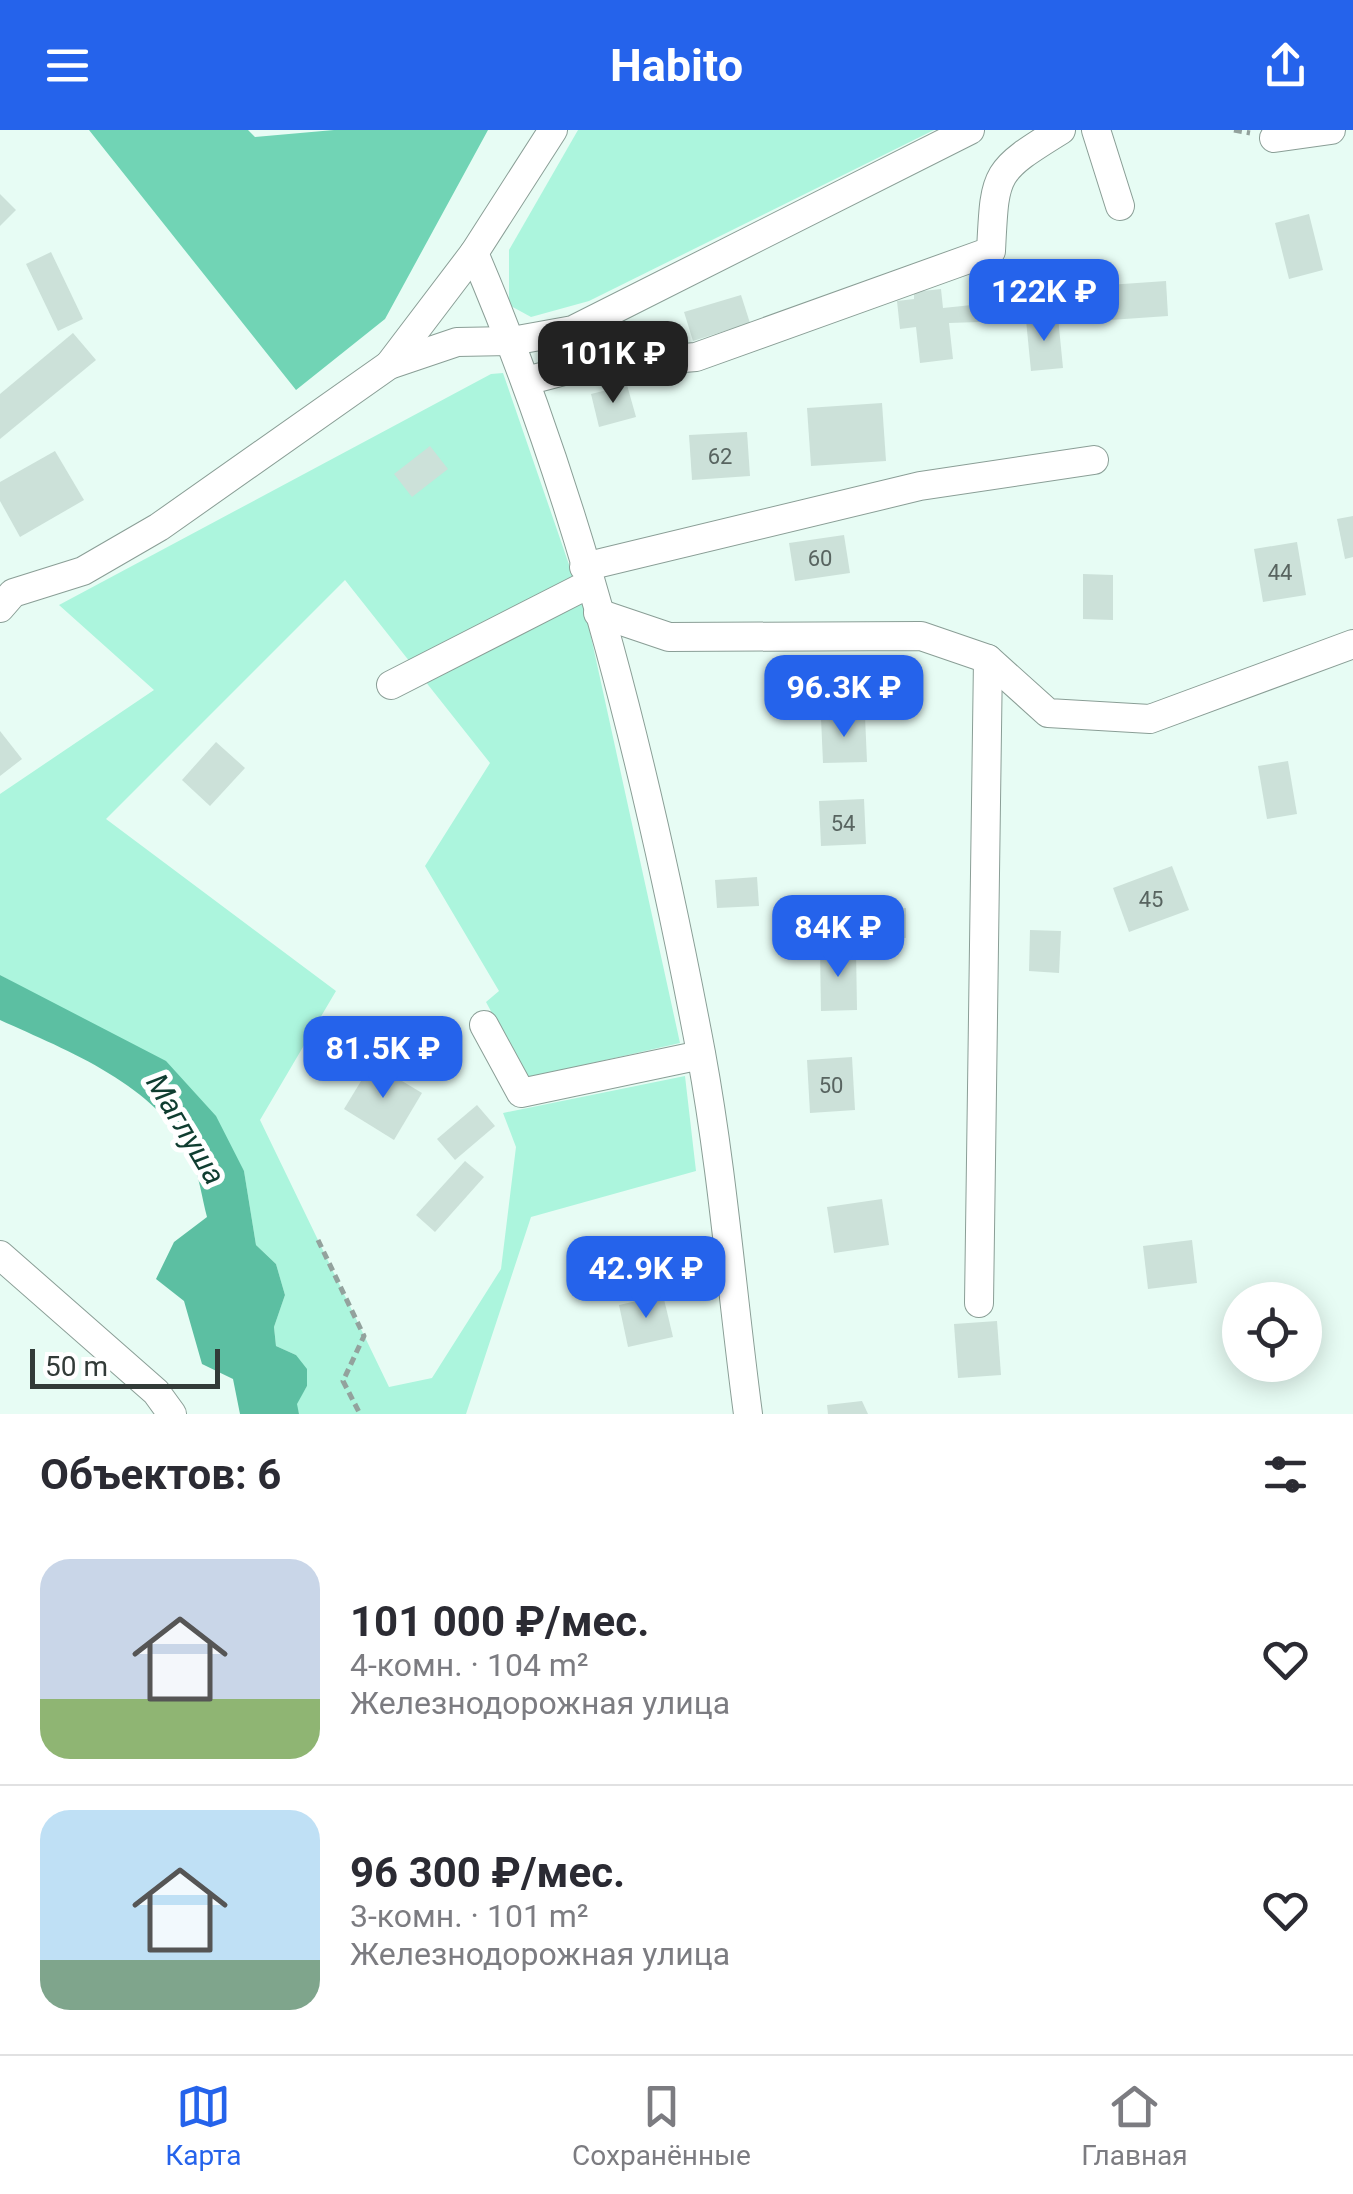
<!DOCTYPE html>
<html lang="ru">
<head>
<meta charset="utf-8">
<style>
	body { margin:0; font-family:Roboto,sans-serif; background:#f7f7f7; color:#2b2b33; height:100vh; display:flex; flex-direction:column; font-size:38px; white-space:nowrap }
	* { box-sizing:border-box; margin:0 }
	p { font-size:32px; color:#7c7c81 }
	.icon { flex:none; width:55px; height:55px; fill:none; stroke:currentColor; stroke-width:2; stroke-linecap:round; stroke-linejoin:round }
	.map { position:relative; height:1284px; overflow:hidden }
	.sheet { display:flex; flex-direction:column; background:#fff; flex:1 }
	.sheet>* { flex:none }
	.buttons { position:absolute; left:1222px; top:1152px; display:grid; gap:20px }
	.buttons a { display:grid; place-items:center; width:100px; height:100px; border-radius:50%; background:#fff; box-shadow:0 5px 25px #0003; font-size:50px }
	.scale { position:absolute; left:30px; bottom:25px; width:190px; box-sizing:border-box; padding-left:10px; border:5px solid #323b38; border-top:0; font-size:28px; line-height:35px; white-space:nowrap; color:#323b38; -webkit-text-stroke:8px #fff; paint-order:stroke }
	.price { position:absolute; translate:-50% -85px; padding:0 22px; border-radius:20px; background:#2563eb; color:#fff; font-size:32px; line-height:65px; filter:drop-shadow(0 2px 5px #0008) }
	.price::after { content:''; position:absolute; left:50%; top:60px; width:30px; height:22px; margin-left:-15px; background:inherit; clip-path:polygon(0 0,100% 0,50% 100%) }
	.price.selected { background:#222; color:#fff }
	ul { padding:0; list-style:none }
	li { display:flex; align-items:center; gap:30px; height:250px; padding:0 40px }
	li+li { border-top:2px solid #e1e1e2 }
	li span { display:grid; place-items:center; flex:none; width:280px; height:200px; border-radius:30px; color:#555 }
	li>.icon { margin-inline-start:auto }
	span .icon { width:120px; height:120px; fill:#fffc; stroke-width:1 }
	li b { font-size:42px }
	h2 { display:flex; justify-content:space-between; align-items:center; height:120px; padding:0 40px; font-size:42px }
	header { display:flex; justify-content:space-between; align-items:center; height:130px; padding:0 40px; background:#2563eb; color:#fff; font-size:45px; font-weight:700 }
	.menu { display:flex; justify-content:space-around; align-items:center; height:140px; border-top:2px solid #e1e1e2; background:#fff; font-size:28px; color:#7c7c81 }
	.menu a { display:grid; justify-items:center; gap:5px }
	.menu .selected { color:#2563eb }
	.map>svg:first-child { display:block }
	.green { fill:#acf5dd }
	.forest { fill:#71d4b5 }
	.water { fill:#5cbfa2 }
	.building { fill:#cce1d9 }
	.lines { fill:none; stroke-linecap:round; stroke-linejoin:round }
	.minor-casing { stroke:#8a9e96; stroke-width:30 }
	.path { stroke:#93a29d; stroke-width:5; stroke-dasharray:8 5; stroke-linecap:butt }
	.minor { stroke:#fff; stroke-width:28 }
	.labels { text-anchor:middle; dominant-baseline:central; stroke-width:10; stroke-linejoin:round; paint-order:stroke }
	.number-label { font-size:22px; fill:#586460 }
	.water-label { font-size:30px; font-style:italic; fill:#0f3d30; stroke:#fff }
</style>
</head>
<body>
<header><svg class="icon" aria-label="menu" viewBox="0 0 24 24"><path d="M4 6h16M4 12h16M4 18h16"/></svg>Habito<svg class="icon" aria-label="share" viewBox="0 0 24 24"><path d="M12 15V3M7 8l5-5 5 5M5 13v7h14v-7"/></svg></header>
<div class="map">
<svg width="1353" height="1284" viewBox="0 0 1353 1284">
	<rect width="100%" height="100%" fill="#e7fcf4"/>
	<g class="green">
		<polygon points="578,0 934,0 589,171 531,187 509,175 509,120"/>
		<polygon points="503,243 586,484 680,913 527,948 486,872 499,861 425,736 490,633 345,450 106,689 336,861 260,990 389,1257 432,1248 501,1139 516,1017 503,983 685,946 696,1041 531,1087 466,1284 299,1284 296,1274 307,1256 296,1225 276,1216 274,1197 285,1165 276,1134 256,1115 244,1041 43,869 0,845 0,664 154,560 59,475 491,244"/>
	</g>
	<polygon class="forest" points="89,0 248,0 255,7 334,0 488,0 385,189 296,260"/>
	<path class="water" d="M0 845 166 931 216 986 244 1041 256 1115 276 1134 285 1165 274 1197 276 1216 296 1225 307 1239V1256L297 1274 299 1284H240L233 1249 202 1234 184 1171 156 1149 174 1112 207 1087C202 1068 199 1045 191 1027 158 955 68 921 0 890Z"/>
	<g class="building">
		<polygon points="0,64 16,80 0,96"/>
		<polygon points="1309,84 1323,140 1289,149 1275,93"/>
		<polygon points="51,122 83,189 58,201 26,134"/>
		<polygon points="1166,151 1168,186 1110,190 1108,155"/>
		<polygon points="1005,157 1009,191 949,193 953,229 920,233 916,197 900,199 897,171 914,169 914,162 941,159 943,178 972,175 970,161"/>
		<polygon points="741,165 750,193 693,211 684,182"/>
		<polygon points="1058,187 1063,238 1031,241 1026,190"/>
		<polygon points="73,203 96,230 0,309 0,264"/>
		<polygon points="627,255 636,287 599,297 591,264"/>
		<polygon points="882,273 886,331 811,336 807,278"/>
		<polygon points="747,302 750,346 692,350 689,305"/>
		<polygon points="430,316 448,339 412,367 394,344"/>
		<polygon points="55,321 84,370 20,407 0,371 0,352"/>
		<polygon points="1353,386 1353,427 1345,429 1337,389"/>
		<polygon points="844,405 850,443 795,451 789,413"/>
		<polygon points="1297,412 1306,465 1263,472 1254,419"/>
		<polygon points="1083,444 1113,445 1113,490 1083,489"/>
		<polygon points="865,586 867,632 823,633 821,588"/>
		<polygon points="0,601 22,629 0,646"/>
		<polygon points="216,612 245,638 210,676 182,650"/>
		<polygon points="1288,631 1297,684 1267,689 1258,636"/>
		<polygon points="864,669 866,714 821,716 819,671"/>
		<polygon points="1172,736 1189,780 1129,802 1113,758"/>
		<polygon points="757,747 759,776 717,778 715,750"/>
		<rect x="861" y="778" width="45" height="30"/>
		<polygon points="1030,800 1061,801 1059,843 1029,841"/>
		<polygon points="856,819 857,880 821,881 820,820"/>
		<polygon points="852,927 855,980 810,983 807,930"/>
		<polygon points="372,933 422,963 394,1010 344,979"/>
		<polygon points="477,975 495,996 455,1030 437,1009"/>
		<polygon points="465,1031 484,1047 435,1102 416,1085"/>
		<polygon points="882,1069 889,1115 834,1123 827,1077"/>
		<polygon points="1192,1110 1197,1153 1148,1159 1143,1116"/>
		<polygon points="663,1165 673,1207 628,1217 619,1175"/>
		<polygon points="997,1191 1001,1245 958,1248 954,1194"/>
		<polygon points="862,1271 868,1284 828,1284 827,1275"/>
	</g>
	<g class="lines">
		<g class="minor-casing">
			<g id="minor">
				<polyline points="1096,0 1120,76"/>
				<polyline points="1274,8 1331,0"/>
				<path d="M474 123C583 377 650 653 701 923 723 1043 732 1164 748 1284"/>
				<polyline points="389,235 474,123 553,0"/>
				<path d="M526 251 583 236 696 227 991 121C995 42 993 42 1061 0"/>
				<polyline points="584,437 920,356 1094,330"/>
				<polyline points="0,478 13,463 83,441 159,397 389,235 457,212 512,211 573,200 970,0"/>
				<polyline points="598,483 669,507 921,506 988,529 1048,583 1150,589 1353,514"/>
				<polyline points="391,555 589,454"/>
				<polyline points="484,895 521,963 701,925"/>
				<polyline points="0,1125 156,1262 172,1284"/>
				<polyline points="979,1173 988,529"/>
			</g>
		</g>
		<g class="path">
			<polyline points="1234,0 1250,3"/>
			<polyline points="318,1110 364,1206 343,1251 360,1284"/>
		</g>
		<use href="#minor" class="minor"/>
	</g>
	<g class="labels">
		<g class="number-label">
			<text x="720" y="326">62</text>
			<text x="820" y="428">60</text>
			<text x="1280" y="442">44</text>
			<text x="843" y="693">54</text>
			<text x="1151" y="769">45</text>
			<text x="831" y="955">50</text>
		</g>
		<g class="water-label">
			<text transform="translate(186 999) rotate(59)">Маглуша</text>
		</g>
	</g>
</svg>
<div class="buttons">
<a><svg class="icon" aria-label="locate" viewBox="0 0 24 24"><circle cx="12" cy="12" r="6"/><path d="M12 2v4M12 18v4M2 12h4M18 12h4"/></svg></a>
</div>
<div class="scale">50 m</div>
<b class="price" style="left:1044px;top:214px">122K ₽</b>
<b class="price selected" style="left:613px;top:276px">101K ₽</b>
<b class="price" style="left:844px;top:610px">96.3K ₽</b>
<b class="price" style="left:838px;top:850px">84K ₽</b>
<b class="price" style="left:383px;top:971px">81.5K ₽</b>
<b class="price" style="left:646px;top:1191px">42.9K ₽</b>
</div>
<section class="sheet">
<h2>Объектов: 6<svg class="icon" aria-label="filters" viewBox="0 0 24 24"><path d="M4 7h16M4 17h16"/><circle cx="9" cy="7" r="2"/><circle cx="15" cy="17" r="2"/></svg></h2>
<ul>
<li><span style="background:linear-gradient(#c9d6e8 70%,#8fb573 0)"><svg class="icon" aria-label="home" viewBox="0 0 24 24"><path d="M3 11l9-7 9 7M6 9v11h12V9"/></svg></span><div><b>101 000 ₽/мес.</b><p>4-комн. · 104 m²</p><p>Железнодорожная улица</p></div><svg class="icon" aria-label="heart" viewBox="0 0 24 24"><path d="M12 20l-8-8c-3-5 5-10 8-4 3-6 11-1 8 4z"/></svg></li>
<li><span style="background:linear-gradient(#bfe0f5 75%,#7fa58c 0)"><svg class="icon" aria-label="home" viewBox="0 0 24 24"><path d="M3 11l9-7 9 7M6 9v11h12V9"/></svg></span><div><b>96 300 ₽/мес.</b><p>3-комн. · 101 m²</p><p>Железнодорожная улица</p></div><svg class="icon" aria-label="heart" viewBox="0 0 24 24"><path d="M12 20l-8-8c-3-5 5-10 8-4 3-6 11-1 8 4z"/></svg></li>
</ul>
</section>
<nav class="menu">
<a class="selected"><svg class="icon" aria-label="map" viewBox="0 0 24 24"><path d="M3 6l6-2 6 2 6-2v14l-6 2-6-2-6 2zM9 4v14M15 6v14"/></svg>Карта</a>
<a><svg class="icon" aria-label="saved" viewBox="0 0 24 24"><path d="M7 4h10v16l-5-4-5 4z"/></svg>Сохранённые</a>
<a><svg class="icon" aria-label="home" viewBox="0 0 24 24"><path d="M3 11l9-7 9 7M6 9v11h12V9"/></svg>Главная</a>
</nav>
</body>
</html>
